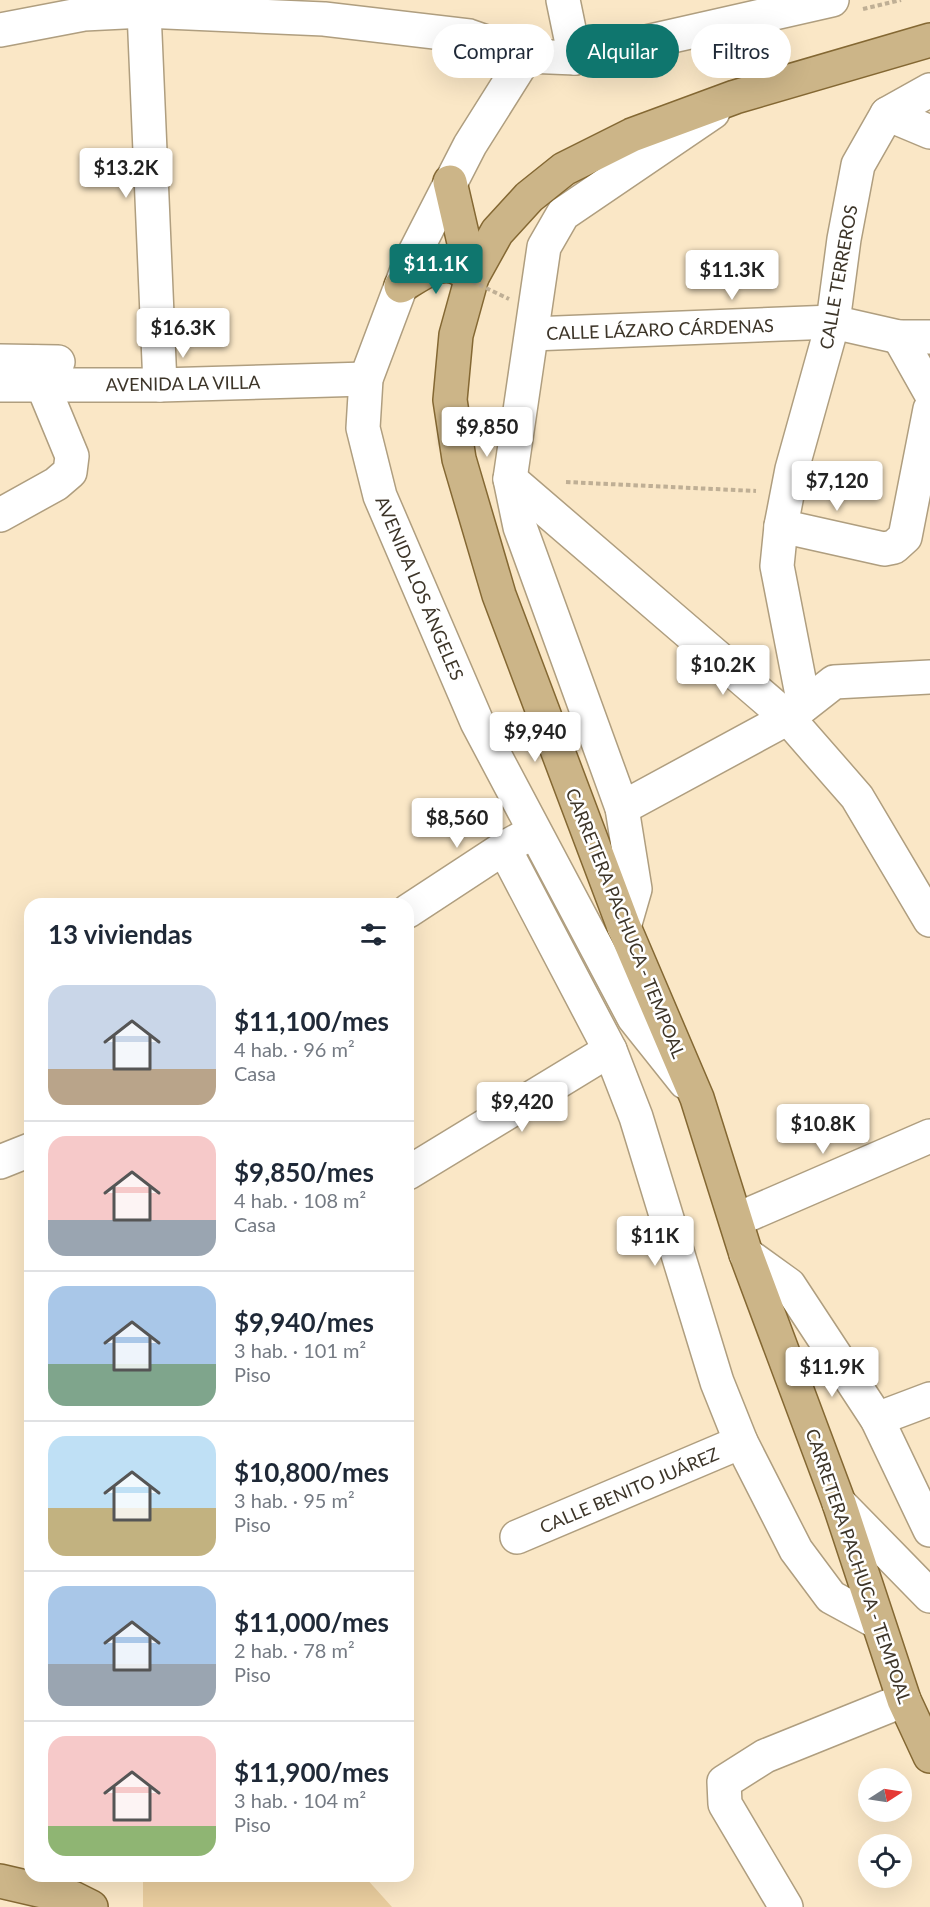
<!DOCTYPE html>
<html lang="es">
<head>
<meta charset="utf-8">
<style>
	body { margin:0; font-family:Lato,sans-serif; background:#f2f2f3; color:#1f2937; height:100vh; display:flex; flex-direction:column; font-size:22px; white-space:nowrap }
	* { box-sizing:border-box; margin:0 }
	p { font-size:20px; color:#747a83 }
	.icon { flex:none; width:33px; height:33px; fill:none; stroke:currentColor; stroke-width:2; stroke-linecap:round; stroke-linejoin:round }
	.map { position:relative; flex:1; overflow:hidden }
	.panel { position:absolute; left:24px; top:898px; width:390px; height:984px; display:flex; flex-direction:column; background:#fff; border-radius:18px; box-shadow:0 6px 24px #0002 }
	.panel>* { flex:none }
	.guide { position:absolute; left:432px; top:24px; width:408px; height:54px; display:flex; gap:12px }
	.needle { width:39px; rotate:78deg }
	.controls { position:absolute; left:858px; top:1768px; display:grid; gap:12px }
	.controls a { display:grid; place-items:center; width:54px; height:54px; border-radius:50%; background:#fff; box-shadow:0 6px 24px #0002; font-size:30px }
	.price { position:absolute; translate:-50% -51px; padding:0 14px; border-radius:6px; background:#fff; color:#222; font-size:20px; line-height:39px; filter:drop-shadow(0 2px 3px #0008) }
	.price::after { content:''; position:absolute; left:50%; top:36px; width:18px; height:14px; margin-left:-9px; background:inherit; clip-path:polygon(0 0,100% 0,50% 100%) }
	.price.active { background:#0f766e; color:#fff }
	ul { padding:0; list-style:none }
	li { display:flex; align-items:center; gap:18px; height:150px; padding:0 24px }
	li+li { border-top:2px solid #e0e1e3 }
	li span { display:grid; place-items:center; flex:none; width:168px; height:120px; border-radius:18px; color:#555 }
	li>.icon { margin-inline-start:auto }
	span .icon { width:72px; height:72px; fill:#fffc; stroke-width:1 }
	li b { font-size:26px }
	h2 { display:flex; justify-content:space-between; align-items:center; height:72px; padding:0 24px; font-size:26px }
	.tag { padding:0 21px; border-radius:27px; background:#fff; box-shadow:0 6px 24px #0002; font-size:21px; line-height:54px }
	.tag.active { background:#0f766e; color:#fff }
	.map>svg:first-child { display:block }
	.green { fill:#e9cd9e }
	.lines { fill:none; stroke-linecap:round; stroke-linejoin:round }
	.minor-casing { stroke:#af9e7f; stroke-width:36 }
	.major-casing { stroke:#846833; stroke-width:36 }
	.path { stroke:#bfaf95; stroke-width:4; stroke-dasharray:4.5 3; stroke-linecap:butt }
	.minor { stroke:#fff; stroke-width:33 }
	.major { stroke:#ccb588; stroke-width:33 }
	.path-bridge { stroke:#bfaf95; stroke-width:4; stroke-dasharray:4.5 3; stroke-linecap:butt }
	.labels { text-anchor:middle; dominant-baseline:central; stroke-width:5; stroke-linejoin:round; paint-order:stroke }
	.street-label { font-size:18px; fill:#3d3529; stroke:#fff }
</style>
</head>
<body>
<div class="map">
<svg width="930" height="1907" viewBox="0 0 930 1907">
	<rect width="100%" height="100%" fill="#fae7c6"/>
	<polygon class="green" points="365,1877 392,1907 143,1907 143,1877"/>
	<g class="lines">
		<g class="minor-casing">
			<g id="minor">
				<polyline points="563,0 575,58"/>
				<polyline points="144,11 160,385"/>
				<polyline points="0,30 84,14 144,11 324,19 469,36 526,56 575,58 832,0"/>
				<polyline points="526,56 470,145 410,262 366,379 363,428 380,496 477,722 634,1018 685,1082"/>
				<polyline points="887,114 930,132"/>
				<polyline points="532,334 833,322 899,337 930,337"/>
				<polyline points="899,337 930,392"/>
				<polyline points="0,361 58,362"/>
				<polyline points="0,385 160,385 366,379"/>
				<polyline points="510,479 788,718 857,797 930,920"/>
				<polyline points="0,515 56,484 70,472 72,456 43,386 37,362"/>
				<polyline points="781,526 884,549 894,547 905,537 930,409"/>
				<polyline points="804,705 777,566 781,526 792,469 833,322 844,239 858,165 887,114 930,90"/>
				<polyline points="622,808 788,718 834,682 930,677"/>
				<polyline points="504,848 610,1050 636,1117 717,1382 741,1442 796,1550 831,1597 877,1622"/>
				<polyline points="408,911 504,848 524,837"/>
				<polyline points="624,927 635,889 622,808 520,527 510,479 544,247 563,214 713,112"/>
				<polyline points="0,1162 30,1150"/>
				<polyline points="408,1173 610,1050"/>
				<polyline points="736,1220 930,1136"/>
				<polyline points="746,1254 789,1285 877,1419 930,1530"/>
				<polyline points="877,1419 930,1399"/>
				<polyline points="839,1503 930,1596"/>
				<polyline points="517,1537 741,1442"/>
				<polyline points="786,1907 725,1804 724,1782 765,1756 904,1700"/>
			</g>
		</g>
		<g class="major-casing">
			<g id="major">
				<polyline points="930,40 735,97 632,135 564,169 529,197 497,232 472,277 456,335 450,400 459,459 499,595 624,927 697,1098 746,1254 839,1503 904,1700 930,1756"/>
				<polyline points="450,182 472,277"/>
				<path d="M401 286C415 278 433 263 451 266 458 267 466 273 472 277"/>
				<polyline points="0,1881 73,1898 91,1907"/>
			</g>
		</g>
		<g class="path">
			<polyline points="863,9 901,0"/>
			<polyline points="566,482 756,491"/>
		</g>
		<use href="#minor" class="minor"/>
		<use href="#major" class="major"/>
		<polyline class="path-bridge" points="432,262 509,299"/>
	</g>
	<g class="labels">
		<g class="street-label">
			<text transform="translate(838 277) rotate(-80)">CALLE TERREROS</text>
			<text transform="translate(660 329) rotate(-2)">CALLE LÁZARO CÁRDENAS</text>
			<text transform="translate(183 383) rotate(-1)">AVENIDA LA VILLA</text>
			<text transform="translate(420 588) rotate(67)">AVENIDA LOS ÁNGELES</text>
			<text transform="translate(626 923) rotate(68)">CARRETERA PACHUCA - TEMPOAL</text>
			<text transform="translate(629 1490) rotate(-23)">CALLE BENITO JUÁREZ</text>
			<text transform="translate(859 1566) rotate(71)">CARRETERA PACHUCA - TEMPOAL</text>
		</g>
	</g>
</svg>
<div class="controls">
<a><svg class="needle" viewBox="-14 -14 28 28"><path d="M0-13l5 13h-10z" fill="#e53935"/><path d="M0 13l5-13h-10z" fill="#747a83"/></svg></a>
<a><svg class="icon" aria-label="locate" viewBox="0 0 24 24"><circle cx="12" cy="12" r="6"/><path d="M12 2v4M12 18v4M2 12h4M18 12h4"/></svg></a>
</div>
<b class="price" style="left:126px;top:199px">$13.2K</b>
<b class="price active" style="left:436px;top:295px">$11.1K</b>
<b class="price" style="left:732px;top:301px">$11.3K</b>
<b class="price" style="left:183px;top:359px">$16.3K</b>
<b class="price" style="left:487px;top:458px">$9,850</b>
<b class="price" style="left:837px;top:512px">$7,120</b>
<b class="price" style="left:723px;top:696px">$10.2K</b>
<b class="price" style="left:535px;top:763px">$9,940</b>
<b class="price" style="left:457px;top:849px">$8,560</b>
<b class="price" style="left:522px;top:1133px">$9,420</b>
<b class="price" style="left:823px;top:1155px">$10.8K</b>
<b class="price" style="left:655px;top:1267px">$11K</b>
<b class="price" style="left:832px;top:1398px">$11.9K</b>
<div class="guide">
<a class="tag">Comprar</a>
<a class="tag active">Alquilar</a>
<a class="tag">Filtros</a>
</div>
<section class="panel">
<h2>13 viviendas<svg class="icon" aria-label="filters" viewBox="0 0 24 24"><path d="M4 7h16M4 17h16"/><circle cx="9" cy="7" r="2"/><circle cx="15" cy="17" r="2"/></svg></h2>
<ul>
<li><span style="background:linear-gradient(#c9d6e8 70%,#b9a48a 0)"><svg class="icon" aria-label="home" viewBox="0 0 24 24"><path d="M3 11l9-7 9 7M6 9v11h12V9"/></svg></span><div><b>$11,100/mes</b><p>4 hab. · 96 m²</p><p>Casa</p></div></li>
<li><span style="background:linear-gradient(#f6c9c9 70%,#9aa5b1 0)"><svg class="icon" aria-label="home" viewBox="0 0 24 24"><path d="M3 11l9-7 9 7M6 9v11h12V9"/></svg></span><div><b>$9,850/mes</b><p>4 hab. · 108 m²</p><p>Casa</p></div></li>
<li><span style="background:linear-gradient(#a9c7e8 65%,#7fa58c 0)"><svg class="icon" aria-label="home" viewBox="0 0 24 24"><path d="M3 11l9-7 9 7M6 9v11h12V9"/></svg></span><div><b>$9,940/mes</b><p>3 hab. · 101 m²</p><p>Piso</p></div></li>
<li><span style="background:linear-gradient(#bfe0f5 60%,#c2b280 0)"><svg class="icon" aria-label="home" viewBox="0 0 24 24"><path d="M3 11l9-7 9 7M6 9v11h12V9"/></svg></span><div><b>$10,800/mes</b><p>3 hab. · 95 m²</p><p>Piso</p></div></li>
<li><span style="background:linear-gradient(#a9c7e8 65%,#9aa5b1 0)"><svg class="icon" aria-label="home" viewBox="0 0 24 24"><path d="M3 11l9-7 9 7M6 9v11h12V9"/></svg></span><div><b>$11,000/mes</b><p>2 hab. · 78 m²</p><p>Piso</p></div></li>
<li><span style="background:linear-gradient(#f6c9c9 75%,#8fb573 0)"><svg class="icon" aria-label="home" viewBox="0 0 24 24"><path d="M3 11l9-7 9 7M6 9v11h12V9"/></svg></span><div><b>$11,900/mes</b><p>3 hab. · 104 m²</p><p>Piso</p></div></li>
</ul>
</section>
</div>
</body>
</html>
